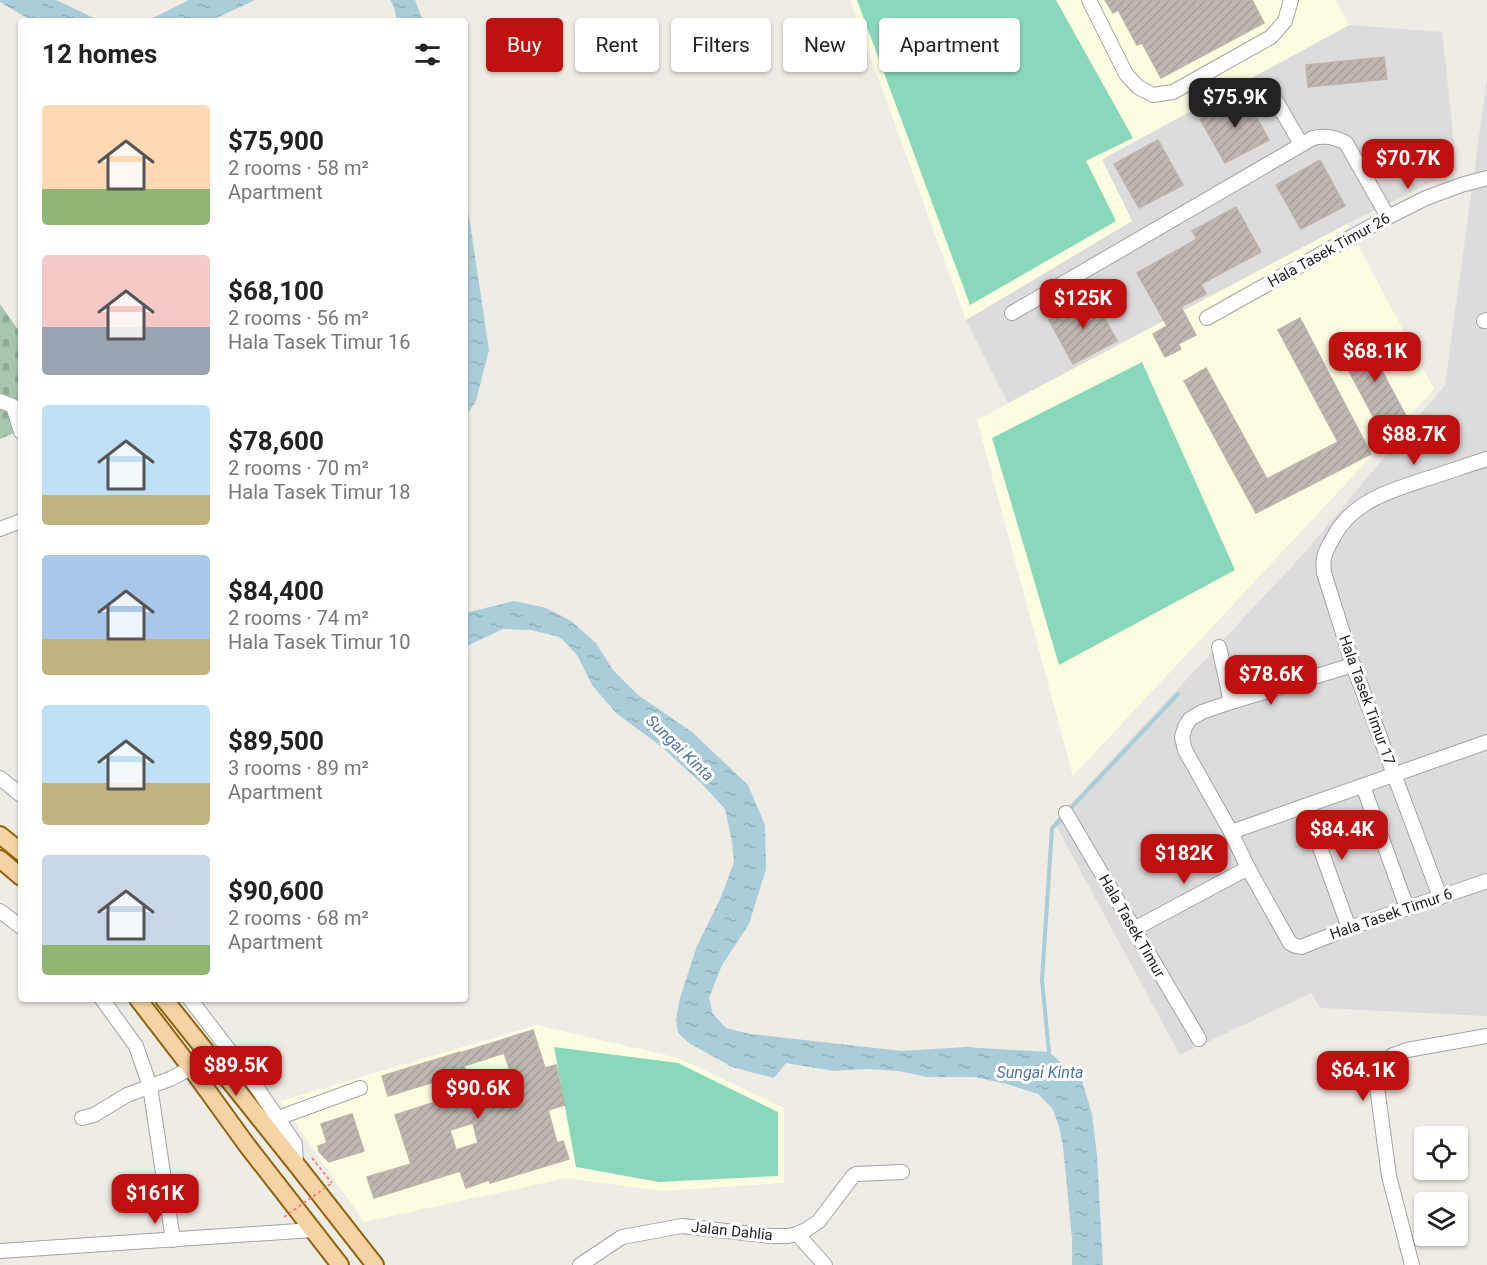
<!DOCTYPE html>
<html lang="en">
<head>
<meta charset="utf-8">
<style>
	body { margin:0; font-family:Roboto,sans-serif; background:#f6f6f6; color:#222; height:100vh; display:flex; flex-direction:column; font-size:22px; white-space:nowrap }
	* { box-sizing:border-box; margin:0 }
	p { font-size:20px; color:#767676 }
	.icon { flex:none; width:33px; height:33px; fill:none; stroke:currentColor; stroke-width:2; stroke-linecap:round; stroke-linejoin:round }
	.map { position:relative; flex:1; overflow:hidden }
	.details { position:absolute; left:18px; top:18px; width:450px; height:984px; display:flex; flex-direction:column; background:#fff; border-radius:6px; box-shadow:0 2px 4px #0004 }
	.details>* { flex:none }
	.banner { position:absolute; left:486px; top:18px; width:570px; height:54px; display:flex; gap:12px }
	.fabs { position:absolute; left:1414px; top:1126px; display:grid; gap:12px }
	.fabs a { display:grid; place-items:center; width:54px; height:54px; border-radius:6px; background:#fff; box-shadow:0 2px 4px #0004; font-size:30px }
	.price { position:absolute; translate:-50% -51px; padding:0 14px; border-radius:12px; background:#be110f; color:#fff; font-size:20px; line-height:39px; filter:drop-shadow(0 2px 3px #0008) }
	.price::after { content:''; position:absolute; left:50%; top:36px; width:18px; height:14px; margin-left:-9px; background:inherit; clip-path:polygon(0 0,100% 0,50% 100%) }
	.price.active { background:#222; color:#fff }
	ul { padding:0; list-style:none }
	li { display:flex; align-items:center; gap:18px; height:150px; padding:0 24px }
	li span { display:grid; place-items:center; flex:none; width:168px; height:120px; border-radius:6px; color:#555 }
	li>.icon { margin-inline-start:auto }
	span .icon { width:72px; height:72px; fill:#fffc; stroke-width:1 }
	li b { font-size:26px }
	h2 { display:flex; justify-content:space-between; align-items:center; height:72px; padding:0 24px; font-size:26px }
	.pill { padding:0 21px; border-radius:6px; background:#fff; box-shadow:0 2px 4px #0004; font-size:21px; line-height:54px }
	.pill.active { background:#be110f; color:#fff }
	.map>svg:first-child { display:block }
	.residential { fill:#dcdcdc }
	.education { fill:#fcfde0 }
	.cemetery { fill:url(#cemetery-stones) }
	.pitch { fill:#89d8bb }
	.water { fill:url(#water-ripples) }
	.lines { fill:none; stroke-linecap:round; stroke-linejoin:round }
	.stream { stroke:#a9cdd9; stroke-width:4 }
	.building { fill:url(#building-hatch); stroke:#bfb3a9; stroke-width:1.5; fill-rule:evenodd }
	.minor-casing { stroke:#a3a3a3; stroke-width:16 }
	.major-casing { stroke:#8e640b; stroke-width:20 }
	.path { stroke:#ef8476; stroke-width:2; stroke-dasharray:3 3; stroke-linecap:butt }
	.minor { stroke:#fff; stroke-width:14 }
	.major { stroke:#f5d3a4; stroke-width:16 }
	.path-bridge { stroke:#ef8476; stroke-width:2; stroke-dasharray:3 3; stroke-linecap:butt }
	.labels { text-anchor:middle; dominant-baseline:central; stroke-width:6; stroke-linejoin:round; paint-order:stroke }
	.street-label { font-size:15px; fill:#1f1f1f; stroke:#fff }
	.water-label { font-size:16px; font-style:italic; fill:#4f76a0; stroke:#fff }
</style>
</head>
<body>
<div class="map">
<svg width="1487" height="1265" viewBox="0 0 1487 1265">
	<defs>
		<pattern id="cemetery-stones" width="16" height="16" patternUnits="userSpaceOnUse" patternTransform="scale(1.5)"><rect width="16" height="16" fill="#a8c6ad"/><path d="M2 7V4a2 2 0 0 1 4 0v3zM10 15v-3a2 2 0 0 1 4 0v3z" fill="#90aa94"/></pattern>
		<pattern id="water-ripples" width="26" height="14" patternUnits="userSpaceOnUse" patternTransform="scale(1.5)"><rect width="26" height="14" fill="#a9cdd9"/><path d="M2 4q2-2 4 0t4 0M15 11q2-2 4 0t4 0" fill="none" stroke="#91b0ba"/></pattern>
		<pattern id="building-hatch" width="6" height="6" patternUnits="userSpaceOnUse" patternTransform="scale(1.5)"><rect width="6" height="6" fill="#bfb8b2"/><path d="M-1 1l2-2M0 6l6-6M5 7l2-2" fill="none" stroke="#a49e99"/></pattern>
	</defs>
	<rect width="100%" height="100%" fill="#efece5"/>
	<g class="residential">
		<polygon points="1349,25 1442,32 1457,170 1347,224 1008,403 966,320 1132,221 1102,160"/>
		<polygon points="1487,78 1487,1016 1320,1008 1311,993 1180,1055 1054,822 1306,551 1445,385"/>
	</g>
	<g class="education">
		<polygon points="850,0 1335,0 1349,25 1102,159 1132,221 966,320"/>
		<polygon points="1347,224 1434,389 1073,776 977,420"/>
		<polygon points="537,1025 678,1058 784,1108 784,1183 662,1191 566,1178 364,1222 280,1101"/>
	</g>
	<polygon class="cemetery" points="0,304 21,334 21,430 0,439"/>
	<g class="pitch">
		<polygon points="857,0 1056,0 1133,138 1086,161 1116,221 970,305"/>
		<polygon points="1142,362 1235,570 1059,665 992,438"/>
		<polygon points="554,1047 678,1063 778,1112 778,1176 659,1182 576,1167"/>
	</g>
	<g class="water">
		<polygon points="0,0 56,0 94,18 115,21 32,21 0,2"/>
		<polygon points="189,0 255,0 210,21 137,21 149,20"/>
		<polygon points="390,0 415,0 423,21 397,21 394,7"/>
		<polygon points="465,189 489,350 476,401 465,417"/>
		<polygon points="514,601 546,608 571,621 596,643 613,670 638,695 692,732 748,785 765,825 766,869 749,924 722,965 709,998 713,1014 726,1028 750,1034 902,1051 965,1047 1049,1052 1082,1081 1092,1114 1097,1156 1103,1265 1072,1265 1072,1239 1063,1146 1059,1126 1052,1108 1038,1094 1007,1084 974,1077 927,1077 899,1071 867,1069 834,1071 786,1063 774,1078 732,1067 689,1043 678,1033 676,1020 680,998 697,946 721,897 734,862 732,842 725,809 703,785 662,747 616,713 592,685 577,655 560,637 531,630 503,629 465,647 465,613"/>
	</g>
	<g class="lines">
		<g class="stream">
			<polyline points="1068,811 1178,694"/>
			<polyline points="1049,1052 1042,980 1052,828 1063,817"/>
		</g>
	</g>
	<g class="building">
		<polygon points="1105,0 1252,0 1264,23 1161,78 1142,43 1137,45 1118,10 1113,13"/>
		<polygon points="1384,57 1387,79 1308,87 1306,65"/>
		<polygon points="1244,95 1269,140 1225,163 1200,119"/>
		<polygon points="1158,140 1183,185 1139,208 1114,164"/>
		<polygon points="1320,160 1345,206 1301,229 1276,185"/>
		<polygon points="1236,207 1261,252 1201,284 1206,294 1181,307 1196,335 1178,344 1181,349 1165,357 1153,334 1167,326 1137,273 1197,239 1192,231"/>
		<polygon points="1092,295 1117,341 1073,364 1049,320"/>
		<polygon points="1300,318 1371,454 1256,513 1184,381 1206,368 1267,479 1338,442 1278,330"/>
		<polygon points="1380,340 1393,365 1382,371 1406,416 1380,429 1343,360"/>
		<path d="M533 1030 545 1068 556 1065 565 1105 548 1110 557 1143 563 1141 569 1159 490 1183 489 1180 466 1188 460 1171 374 1198 367 1177 411 1164 395 1115 441 1100V1103L498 1086 496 1080 512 1076 504 1053 464 1066 466 1072 388 1096 382 1076 460 1052V1053ZM473 1123 478 1143 456 1150 450 1130Z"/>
		<polygon points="352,1114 364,1151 329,1162 319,1152 318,1146 327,1143 321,1124"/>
	</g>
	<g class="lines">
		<g class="minor-casing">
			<g id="minor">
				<polyline points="1089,0 1126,74 1138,87 1153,95 1173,92 1271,37 1285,21 1291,0"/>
				<polyline points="1268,87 1301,144"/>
				<path d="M1012 313 1313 138C1325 135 1335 137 1346 143L1388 217"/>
				<polyline points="1207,318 1344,241 1388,217 1426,198 1461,185 1487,178"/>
				<polyline points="1484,321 1487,320"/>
				<polyline points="0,401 13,406 21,432"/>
				<polyline points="0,529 21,521"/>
				<polyline points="1219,647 1231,702"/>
				<polyline points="1353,665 1231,702 1202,712 1190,719 1185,727 1182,737 1185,750 1231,832 1248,868 1290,943 1296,946 1301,947 1349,928 1487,881"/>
				<polyline points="0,778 21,795"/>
				<polyline points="1363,786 1407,908"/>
				<polyline points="1305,806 1349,928"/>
				<polyline points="1066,813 1199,1039"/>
				<polyline points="1231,832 1487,742"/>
				<path d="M1440 897 1353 665 1324 573C1322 557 1325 552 1333 538 1352 501 1392 490 1429 478 1448 472 1468 465 1487 459"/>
				<polyline points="0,911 21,927"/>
				<polyline points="1134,929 1248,868"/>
				<polyline points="102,999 136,1046 150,1086 173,1240"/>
				<polyline points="190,999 251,1079 295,1144 296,1164"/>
				<polyline points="82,1118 94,1115 127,1095 170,1079 191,1068"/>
				<polyline points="278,1119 286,1115 360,1088"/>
				<polyline points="797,1234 825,1265"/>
				<polyline points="0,1251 313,1230"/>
				<polyline points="580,1265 622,1237 682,1226 770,1236 788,1236 797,1234 806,1230 819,1221 853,1176 856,1174 902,1172"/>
				<polyline points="1412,1265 1389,1176 1377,1087 1378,1075 1384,1064 1393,1055 1407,1050 1487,1036"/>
			</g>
		</g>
		<g class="major-casing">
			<g id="major">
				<polyline points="0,835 21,852"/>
				<polyline points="0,859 21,877"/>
				<polyline points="138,999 191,1068 246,1144 340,1265"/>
				<polyline points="164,999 296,1164 375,1265"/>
			</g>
		</g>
		<polyline class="path" points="312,1158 332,1183"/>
		<use href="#minor" class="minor"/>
		<use href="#major" class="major"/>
		<polyline class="path-bridge" points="284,1217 332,1183"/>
	</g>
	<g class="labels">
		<g class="street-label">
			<text transform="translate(1329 250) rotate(-29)">Hala Tasek Timur 26</text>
			<text transform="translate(1367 700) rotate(70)">Hala Tasek Timur 17</text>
			<text transform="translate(1391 914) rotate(-19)">Hala Tasek Timur 6</text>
			<text transform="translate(1132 926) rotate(60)">Hala Tasek Timur</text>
			<text transform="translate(732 1231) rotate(6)">Jalan Dahlia</text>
		</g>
		<g class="water-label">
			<text transform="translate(680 748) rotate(44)">Sungai Kinta</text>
			<text x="1040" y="1072">Sungai Kinta</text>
		</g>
	</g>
</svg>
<div class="fabs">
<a><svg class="icon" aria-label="locate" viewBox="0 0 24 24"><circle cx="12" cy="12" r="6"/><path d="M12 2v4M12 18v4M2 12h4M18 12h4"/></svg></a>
<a><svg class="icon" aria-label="layers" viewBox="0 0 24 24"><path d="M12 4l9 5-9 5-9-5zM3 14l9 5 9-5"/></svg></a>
</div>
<b class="price active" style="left:1235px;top:129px">$75.9K</b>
<b class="price" style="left:1408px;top:190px">$70.7K</b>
<b class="price" style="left:1083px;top:330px">$125K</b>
<b class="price" style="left:1375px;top:383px">$68.1K</b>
<b class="price" style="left:1414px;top:466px">$88.7K</b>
<b class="price" style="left:1271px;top:706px">$78.6K</b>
<b class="price" style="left:1342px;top:861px">$84.4K</b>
<b class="price" style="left:1184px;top:885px">$182K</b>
<b class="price" style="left:236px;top:1097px">$89.5K</b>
<b class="price" style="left:1363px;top:1102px">$64.1K</b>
<b class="price" style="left:478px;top:1120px">$90.6K</b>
<b class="price" style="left:155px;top:1225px">$161K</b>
<div class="banner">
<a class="pill active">Buy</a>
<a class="pill">Rent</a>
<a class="pill">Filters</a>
<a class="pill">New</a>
<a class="pill">Apartment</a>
</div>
<section class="details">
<h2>12 homes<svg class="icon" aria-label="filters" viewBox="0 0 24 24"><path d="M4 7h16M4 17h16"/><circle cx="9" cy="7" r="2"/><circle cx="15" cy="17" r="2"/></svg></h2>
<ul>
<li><span style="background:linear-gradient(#ffd9b3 70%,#8fb573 0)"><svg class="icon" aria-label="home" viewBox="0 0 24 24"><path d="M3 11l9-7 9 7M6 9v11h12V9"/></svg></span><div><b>$75,900</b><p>2 rooms · 58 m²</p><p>Apartment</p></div></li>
<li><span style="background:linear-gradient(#f6c9c9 60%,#9aa5b1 0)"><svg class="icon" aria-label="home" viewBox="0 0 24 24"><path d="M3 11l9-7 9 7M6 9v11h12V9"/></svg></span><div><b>$68,100</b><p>2 rooms · 56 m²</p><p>Hala Tasek Timur 16</p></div></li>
<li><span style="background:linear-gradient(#bfe0f5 75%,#c2b280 0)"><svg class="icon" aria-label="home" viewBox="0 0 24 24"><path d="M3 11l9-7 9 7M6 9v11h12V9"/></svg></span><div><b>$78,600</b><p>2 rooms · 70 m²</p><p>Hala Tasek Timur 18</p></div></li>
<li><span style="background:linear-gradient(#a9c7e8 70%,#c2b280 0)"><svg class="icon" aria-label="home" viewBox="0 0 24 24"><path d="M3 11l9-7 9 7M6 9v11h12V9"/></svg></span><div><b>$84,400</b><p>2 rooms · 74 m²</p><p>Hala Tasek Timur 10</p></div></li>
<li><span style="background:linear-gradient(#bfe0f5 65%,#c2b280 0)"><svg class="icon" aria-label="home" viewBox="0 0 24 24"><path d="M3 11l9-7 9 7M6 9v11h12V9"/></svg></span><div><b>$89,500</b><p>3 rooms · 89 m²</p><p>Apartment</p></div></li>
<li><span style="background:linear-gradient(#c9d6e8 75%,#8fb573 0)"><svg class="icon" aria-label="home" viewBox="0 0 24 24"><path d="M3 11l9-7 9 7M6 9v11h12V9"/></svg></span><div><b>$90,600</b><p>2 rooms · 68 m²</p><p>Apartment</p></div></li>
</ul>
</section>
</div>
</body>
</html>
